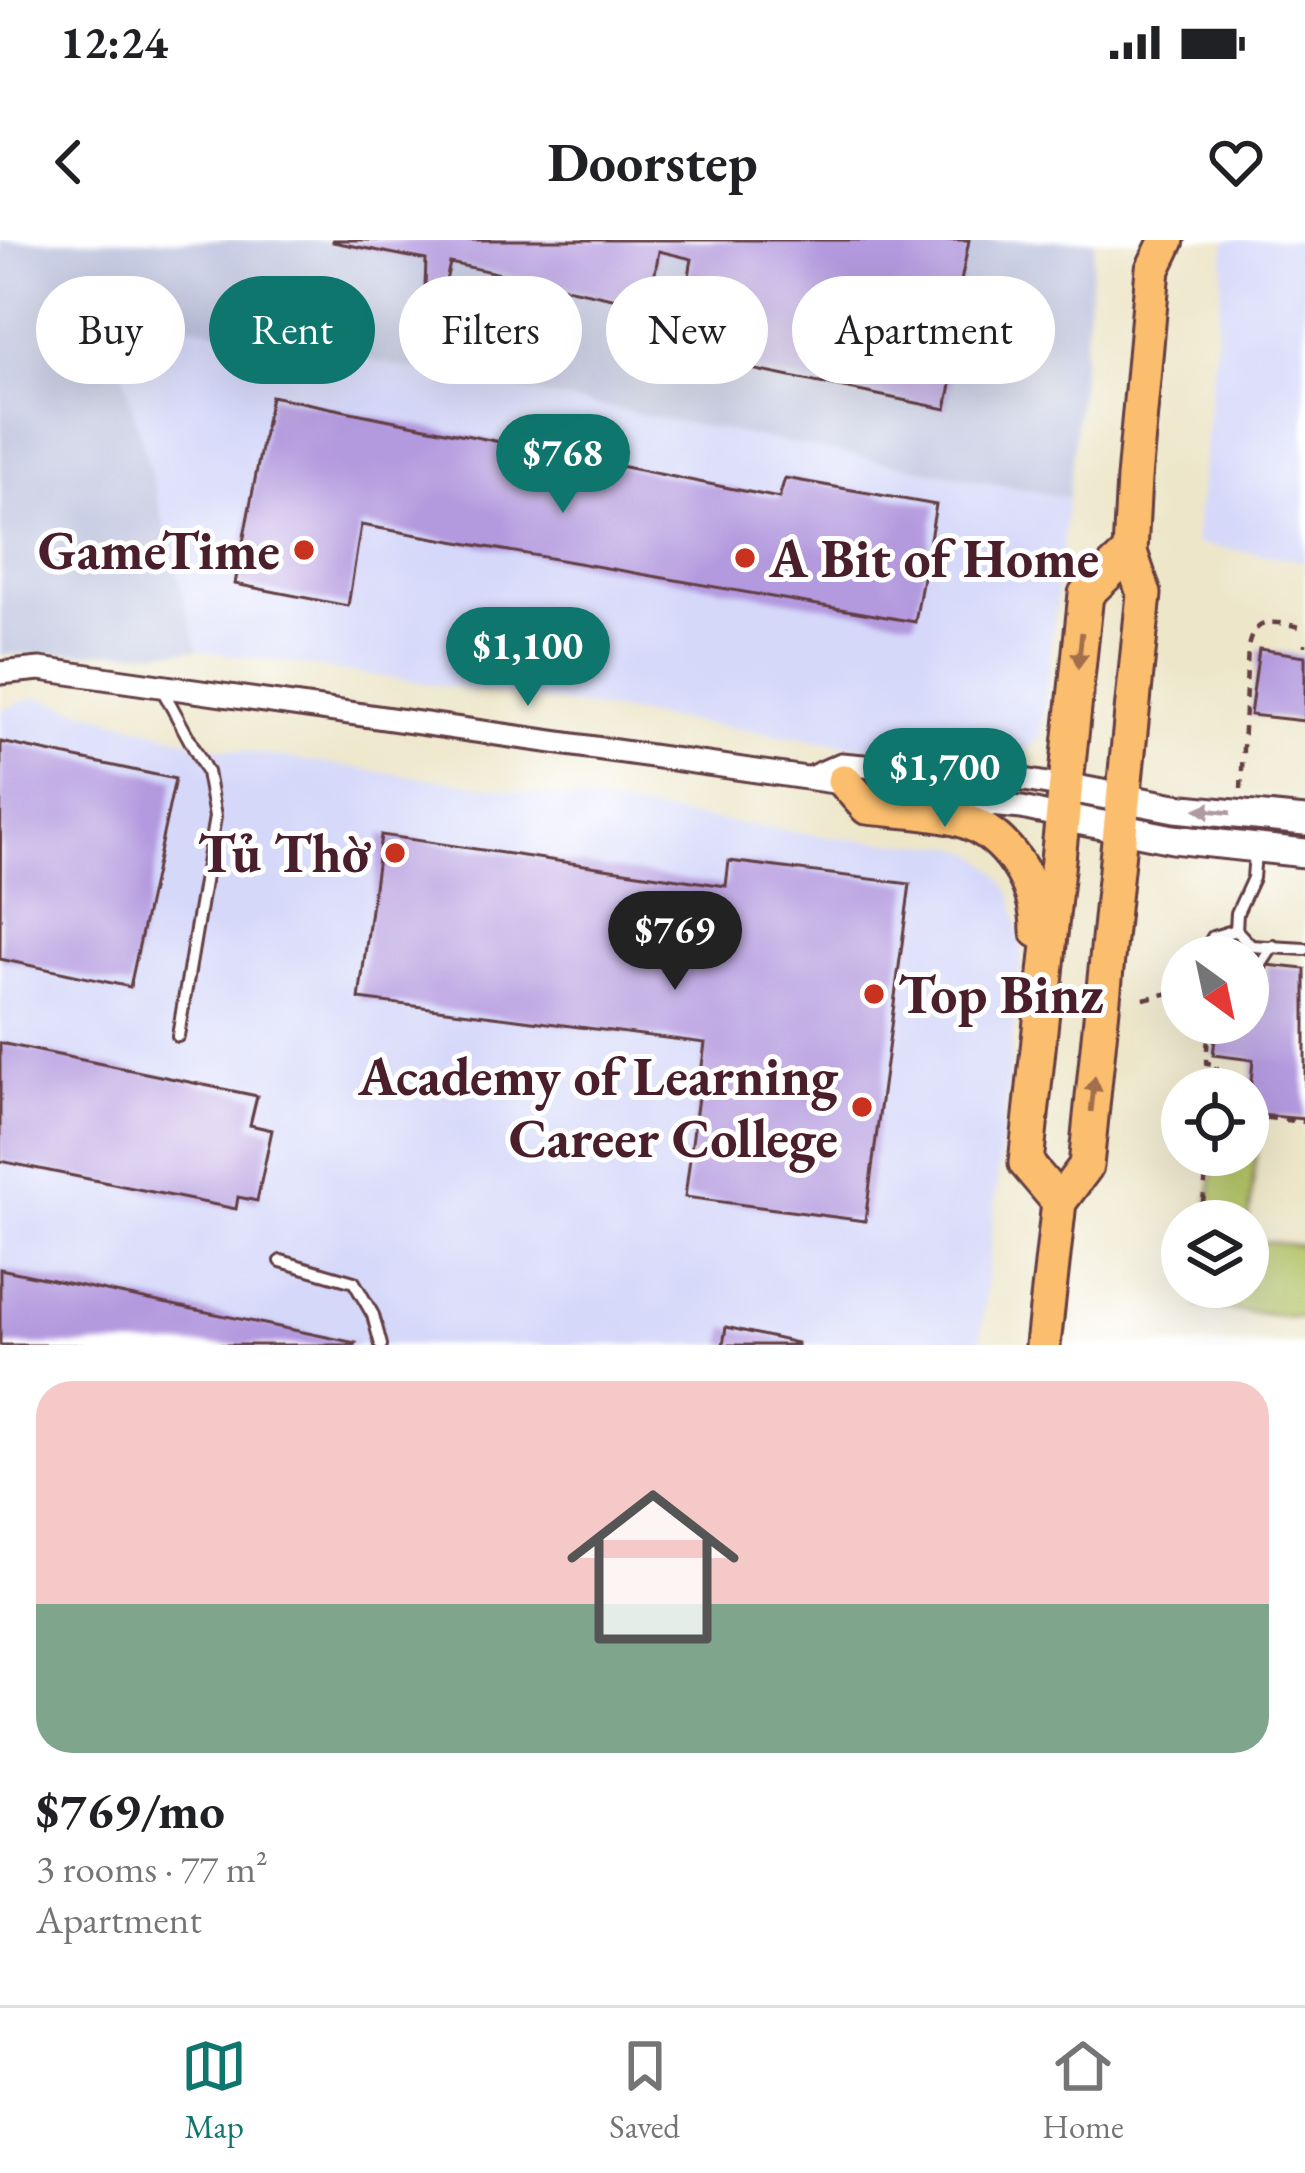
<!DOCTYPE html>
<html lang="en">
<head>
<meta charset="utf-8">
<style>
	body { margin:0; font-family:"EB Garamond",serif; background:#f2f2f2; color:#202124; height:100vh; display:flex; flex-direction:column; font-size:45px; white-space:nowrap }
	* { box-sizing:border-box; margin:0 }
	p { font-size:39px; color:#757577 }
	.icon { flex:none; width:66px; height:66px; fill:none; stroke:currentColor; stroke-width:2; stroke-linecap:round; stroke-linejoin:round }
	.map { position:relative; height:1105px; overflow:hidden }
	.side { display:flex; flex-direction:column; background:#fff; flex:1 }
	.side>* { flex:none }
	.top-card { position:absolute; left:36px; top:36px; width:1233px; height:108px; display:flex; gap:24px }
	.needle { width:78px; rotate:147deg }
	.buttons { position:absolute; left:1161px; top:696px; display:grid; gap:24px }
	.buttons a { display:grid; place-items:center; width:108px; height:108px; border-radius:50%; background:#fff; box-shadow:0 12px 48px #0002; font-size:60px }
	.price { position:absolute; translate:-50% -102px; padding:0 27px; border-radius:42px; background:#0f766e; color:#fff; font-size:39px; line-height:78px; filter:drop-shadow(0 3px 6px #0008) }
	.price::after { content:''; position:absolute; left:50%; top:72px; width:36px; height:27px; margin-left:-18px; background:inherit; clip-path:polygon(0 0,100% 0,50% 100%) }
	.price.current { background:#222; color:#fff }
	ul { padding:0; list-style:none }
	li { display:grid; align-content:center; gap:24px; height:636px; padding:0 36px }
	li+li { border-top:3px solid #e0e0e0 }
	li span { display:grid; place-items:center; height:372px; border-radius:36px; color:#555 }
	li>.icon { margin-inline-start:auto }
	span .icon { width:216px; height:216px; fill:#fffc; stroke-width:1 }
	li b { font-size:51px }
	.chip { padding:0 42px; border-radius:54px; background:#fff; box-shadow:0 12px 48px #0002; font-size:42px; line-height:108px }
	.chip.current { background:#0f766e; color:#fff }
	.status { display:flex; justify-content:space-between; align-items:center; height:84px; padding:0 60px; background:#fff; direction:ltr }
	.status svg { height:33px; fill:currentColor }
	header { display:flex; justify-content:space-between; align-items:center; height:156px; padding:0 36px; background:#fff; font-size:54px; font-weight:700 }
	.tab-bar { display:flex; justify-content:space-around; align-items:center; height:168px; border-top:3px solid #e0e0e0; background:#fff; font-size:33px; color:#757577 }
	.tab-bar a { display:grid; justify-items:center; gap:6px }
	.tab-bar .current { color:#0f766e }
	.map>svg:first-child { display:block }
	.built { fill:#d5d8f9 }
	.industrial { fill:#bdc3de }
	.green { fill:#b4c467; stroke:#7f7249; stroke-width:3 }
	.building { fill:#b399de }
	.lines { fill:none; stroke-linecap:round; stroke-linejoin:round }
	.service-casing { stroke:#623d43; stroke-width:16 }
	.minor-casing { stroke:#623d43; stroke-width:27 }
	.tertiary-casing { stroke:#623d43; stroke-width:33 }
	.primary-casing { stroke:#623d43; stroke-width:39 }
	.path { stroke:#623d43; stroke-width:4.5; stroke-dasharray:9 9; stroke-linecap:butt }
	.service { stroke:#fff; stroke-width:10 }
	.minor { stroke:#fff; stroke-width:21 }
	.tertiary { stroke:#fff; stroke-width:27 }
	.primary { stroke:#fbbe6e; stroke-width:33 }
	.oneway { fill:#a26e4c }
	.oneway2 { fill:#ae9aa0 }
	.poi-dot { fill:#c8321e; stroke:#fff; stroke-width:4.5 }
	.labels { text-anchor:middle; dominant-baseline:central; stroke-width:10; stroke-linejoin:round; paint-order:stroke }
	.poi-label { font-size:54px; font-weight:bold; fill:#4a1f2b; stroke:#fff; text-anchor:end }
</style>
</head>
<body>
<div class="status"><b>12:24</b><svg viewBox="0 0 49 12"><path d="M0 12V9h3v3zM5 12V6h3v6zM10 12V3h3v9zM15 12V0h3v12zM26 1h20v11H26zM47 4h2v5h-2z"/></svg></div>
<header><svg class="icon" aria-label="back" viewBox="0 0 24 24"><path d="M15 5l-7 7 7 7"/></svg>Doorstep<svg class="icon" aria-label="heart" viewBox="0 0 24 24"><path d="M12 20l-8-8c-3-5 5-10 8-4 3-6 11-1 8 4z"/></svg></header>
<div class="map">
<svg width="1305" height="1105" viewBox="0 0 1305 1105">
	<rect width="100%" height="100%" fill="#fff"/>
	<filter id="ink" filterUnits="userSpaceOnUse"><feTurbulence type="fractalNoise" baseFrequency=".00833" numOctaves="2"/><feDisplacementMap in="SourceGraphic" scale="24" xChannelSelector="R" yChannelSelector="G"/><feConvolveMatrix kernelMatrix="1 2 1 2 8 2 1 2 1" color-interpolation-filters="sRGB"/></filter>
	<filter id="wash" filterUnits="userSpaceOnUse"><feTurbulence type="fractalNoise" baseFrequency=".004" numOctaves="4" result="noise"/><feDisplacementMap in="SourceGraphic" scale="48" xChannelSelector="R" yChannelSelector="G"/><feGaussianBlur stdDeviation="2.7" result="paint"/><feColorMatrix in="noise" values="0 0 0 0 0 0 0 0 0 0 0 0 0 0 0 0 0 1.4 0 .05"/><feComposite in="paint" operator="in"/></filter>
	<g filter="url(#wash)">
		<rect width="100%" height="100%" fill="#ede6c9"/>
		<g class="built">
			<polygon points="1226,0 1305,0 1305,321 1195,304"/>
			<polygon points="105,69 1068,258 1041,495 1031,507 1017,516 997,520 862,507 198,410"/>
			<polygon points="36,457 213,507 844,599 955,606 977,614 998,633 1012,656 1022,710 980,1105 0,1105 0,470"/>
		</g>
		<polygon class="industrial" points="0,0 1095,0 1068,258 106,69 198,410 0,415"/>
		<g class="green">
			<polygon points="1248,907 1257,908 1248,986 1248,981 1207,981 1215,915 1248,915"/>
			<polygon points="1248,1000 1305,1006 1305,1078 1198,1067 1200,1047 1248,1047"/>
		</g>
		<g id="blocks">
			<g class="building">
				<polygon points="333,0 969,0 958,57 968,60 946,169 732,125 738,92 709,89 713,58 686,52 692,19 659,11 649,66 450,23 443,54 425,49 426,20 333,2"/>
				<polygon points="271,156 779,258 785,238 936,265 915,382 361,285 348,366 235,344"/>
				<polygon points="1259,409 1305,416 1305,481 1250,475"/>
				<polygon points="1,502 175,539 130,747 0,719"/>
				<polygon points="381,595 726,646 729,621 910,644 865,981 685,957 705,803 359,759"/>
				<polygon points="1267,725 1305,729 1305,879 1248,874 1253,820 1213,815 1217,783 1248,783 1248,775 1261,777"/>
				<polygon points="0,803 257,856 250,885 272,890 257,961 238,957 236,969 0,921"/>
				<polygon points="0,1029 356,1103 355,1105 0,1105"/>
				<polygon points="726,1087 797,1103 797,1105 723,1105"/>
			</g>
		</g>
	</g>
	<g filter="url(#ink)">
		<use href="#blocks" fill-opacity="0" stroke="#623d43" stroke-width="3"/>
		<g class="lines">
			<g class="service-casing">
				<g id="service">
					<polyline points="162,449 207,532 215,577 178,796"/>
					<polyline points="1236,690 1251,706 1305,709"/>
					<polyline points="1205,717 1204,713 1213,697 1236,690 1237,673 1253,638 1255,612"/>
					<polyline points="1248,744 1273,706"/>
					<polyline points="281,1021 354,1042 373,1075 381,1105"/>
				</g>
			</g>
			<g class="minor-casing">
				<g id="minor">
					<polyline points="0,433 40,429 855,545"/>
					<polyline points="812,537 841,524 1024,540 1065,547"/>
					<polyline points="938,560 1022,568 1062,577"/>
				</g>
			</g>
			<g class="tertiary-casing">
				<g id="tertiary">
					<polyline points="1065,547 1175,568 1305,581"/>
					<polyline points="1062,577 1173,599 1305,613"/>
				</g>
			</g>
			<g class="primary-casing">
				<g id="primary">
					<path d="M844 541 867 567C893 570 939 572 962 580 1008 595 1038 644 1038 691"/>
					<polyline points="1059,962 1026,923 1086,354 1130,312"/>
					<polyline points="1043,1105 1059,962 1086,926 1144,354 1130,312 1134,238 1153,29 1167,0"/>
				</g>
			</g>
			<g class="path">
				<polyline points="1305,403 1305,406"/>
				<path d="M1241 549 1248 407C1255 373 1279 383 1305 388"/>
				<polyline points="1144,759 1182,750"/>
				<polyline points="1209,783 1206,823 1217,824 1215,849"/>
				<polyline points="1248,876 1305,882"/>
				<polyline points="1253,892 1254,877"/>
				<polyline points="1201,981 1208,915"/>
			</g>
			<use href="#service" class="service"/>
			<use href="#minor" class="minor"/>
			<use href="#tertiary" class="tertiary"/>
			<use href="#primary" class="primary"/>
		</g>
		<defs><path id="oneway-solid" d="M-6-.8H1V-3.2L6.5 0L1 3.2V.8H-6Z" transform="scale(3)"/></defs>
		<g class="oneway">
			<use href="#oneway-solid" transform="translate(1080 410) rotate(96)"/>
			<use href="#oneway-solid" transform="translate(1093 854) rotate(-84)"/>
		</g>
		<use class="oneway2" href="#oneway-solid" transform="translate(1213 571) rotate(-174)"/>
	</g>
	<g class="poi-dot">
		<circle cx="304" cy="310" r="12"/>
		<circle cx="745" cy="318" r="12"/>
		<circle cx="395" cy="613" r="12"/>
		<circle cx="874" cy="754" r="12"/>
		<circle cx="862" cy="867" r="12"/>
	</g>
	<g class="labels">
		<g class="poi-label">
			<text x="280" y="310">GameTime</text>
			<text x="769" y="318" text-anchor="start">A Bit of Home</text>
			<text x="371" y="613">Tủ Thờ</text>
			<text x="898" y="754" text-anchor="start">Top Binz</text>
			<text x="838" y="836">Academy of Learning<tspan x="838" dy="62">Career College</tspan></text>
		</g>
	</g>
</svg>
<div class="buttons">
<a><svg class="needle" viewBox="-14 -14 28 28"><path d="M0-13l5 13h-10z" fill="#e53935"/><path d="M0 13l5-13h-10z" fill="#757577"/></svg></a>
<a><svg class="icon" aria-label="locate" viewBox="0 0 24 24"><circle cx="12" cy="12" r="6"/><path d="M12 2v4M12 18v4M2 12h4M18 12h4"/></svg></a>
<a><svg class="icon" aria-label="layers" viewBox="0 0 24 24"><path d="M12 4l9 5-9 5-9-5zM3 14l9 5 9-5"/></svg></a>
</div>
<b class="price" style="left:563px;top:276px">$768</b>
<b class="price" style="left:528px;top:469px">$1,100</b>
<b class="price" style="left:945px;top:590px">$1,700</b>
<b class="price current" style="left:675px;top:753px">$769</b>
<div class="top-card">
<a class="chip">Buy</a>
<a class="chip current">Rent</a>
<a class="chip">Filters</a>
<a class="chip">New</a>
<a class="chip">Apartment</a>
</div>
</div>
<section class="side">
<ul>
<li><span style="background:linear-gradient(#f6c9c9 60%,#7fa58c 0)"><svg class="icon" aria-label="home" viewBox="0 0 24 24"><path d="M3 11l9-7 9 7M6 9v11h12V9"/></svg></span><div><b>$769/mo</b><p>3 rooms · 77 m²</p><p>Apartment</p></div></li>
</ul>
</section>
<nav class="tab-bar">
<a class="current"><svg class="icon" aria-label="map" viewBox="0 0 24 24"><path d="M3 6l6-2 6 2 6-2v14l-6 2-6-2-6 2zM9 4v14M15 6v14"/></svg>Map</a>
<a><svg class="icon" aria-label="saved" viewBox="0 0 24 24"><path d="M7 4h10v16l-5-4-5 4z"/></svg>Saved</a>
<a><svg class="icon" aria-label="home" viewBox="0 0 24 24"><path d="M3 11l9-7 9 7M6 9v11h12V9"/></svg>Home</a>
</nav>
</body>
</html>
